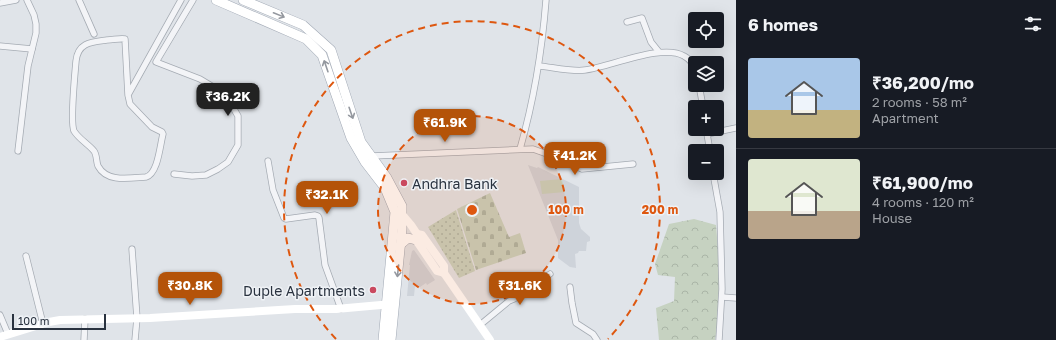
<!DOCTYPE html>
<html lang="en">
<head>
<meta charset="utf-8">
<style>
	body { margin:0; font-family:"Golos Text",sans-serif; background:#20242c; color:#f1f3f6; height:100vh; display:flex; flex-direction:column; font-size:15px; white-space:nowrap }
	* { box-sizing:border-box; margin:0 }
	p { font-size:13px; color:#9ea1a6 }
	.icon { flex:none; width:22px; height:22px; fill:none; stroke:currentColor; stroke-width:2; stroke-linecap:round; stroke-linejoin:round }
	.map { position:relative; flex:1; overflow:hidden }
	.drawer { display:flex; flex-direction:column; background:#171b24; width:320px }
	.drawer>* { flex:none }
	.controls { position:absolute; left:688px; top:12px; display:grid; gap:8px }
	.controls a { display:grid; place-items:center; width:36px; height:36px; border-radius:4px; background:#171b24; box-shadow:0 4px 16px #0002; font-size:20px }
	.scale { position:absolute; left:12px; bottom:10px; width:94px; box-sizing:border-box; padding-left:4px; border:2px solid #29323f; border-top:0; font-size:11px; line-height:14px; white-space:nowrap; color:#29323f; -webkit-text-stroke:3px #eff2f6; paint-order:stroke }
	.price { position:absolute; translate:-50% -34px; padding:0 9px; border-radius:8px; background:#b45309; color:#fff; font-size:13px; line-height:26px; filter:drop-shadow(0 1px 2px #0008) }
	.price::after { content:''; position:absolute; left:50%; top:24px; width:12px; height:9px; margin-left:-6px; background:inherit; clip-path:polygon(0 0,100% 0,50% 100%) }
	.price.selected { background:#222; color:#fff }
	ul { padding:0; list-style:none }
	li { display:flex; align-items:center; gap:12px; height:100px; padding:0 12px }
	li+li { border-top:1px solid #363941 }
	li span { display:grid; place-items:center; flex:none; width:112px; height:80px; border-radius:4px; color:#555 }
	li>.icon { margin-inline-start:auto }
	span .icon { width:48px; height:48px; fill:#fffc; stroke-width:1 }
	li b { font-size:17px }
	h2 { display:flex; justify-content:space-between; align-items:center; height:48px; padding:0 12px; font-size:17px }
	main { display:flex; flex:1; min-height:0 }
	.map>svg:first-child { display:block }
	.built { fill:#ced3da }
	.forest { fill:url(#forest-crowns) }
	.cemetery { fill:url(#cemetery-stones) }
	.park { fill:url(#park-dots) }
	.garden { fill:#c6d2c1 }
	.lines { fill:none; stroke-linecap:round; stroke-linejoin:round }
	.street-casing { stroke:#a5abb3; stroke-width:7 }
	.primary-casing { stroke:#a0a8b4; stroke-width:10 }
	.street { stroke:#f3f4f7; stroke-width:5.5 }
	.secondary { stroke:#fff; stroke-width:8 }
	.primary { stroke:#fff; stroke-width:9 }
	.oneway { stroke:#94989f }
	.ring { fill:none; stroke:#de570f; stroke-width:2; stroke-dasharray:7 5 }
	.poi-dot { fill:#ca495f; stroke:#eff2f6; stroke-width:1.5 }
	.labels { text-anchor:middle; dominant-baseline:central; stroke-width:3; stroke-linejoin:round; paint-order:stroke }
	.poi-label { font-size:14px; fill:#29323f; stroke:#eff2f6; text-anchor:start }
	.centre { fill:#de570f; stroke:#eff2f6; stroke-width:2 }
	.ring-label { font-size:12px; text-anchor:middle; font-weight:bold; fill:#de570f; stroke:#eff2f6; stroke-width:3; stroke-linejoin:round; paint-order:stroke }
</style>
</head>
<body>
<main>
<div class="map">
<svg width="736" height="340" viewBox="0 0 736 340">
	<defs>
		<pattern id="forest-crowns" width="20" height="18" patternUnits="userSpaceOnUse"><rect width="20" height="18" fill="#c6d2c1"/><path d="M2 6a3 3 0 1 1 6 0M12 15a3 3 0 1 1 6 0" fill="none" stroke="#aab5a7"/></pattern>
		<pattern id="cemetery-stones" width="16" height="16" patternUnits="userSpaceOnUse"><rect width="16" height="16" fill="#c6d2c1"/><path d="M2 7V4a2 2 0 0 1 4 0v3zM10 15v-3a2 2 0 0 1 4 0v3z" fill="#aab5a7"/></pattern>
		<pattern id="park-dots" width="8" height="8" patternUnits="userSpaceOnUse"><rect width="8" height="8" fill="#c6d2c1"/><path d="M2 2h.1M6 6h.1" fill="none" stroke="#aab5a7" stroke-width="1.8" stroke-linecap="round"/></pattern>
	</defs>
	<rect width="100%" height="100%" fill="#e0e4e9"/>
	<g class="built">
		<polygon points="528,165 537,168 538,167 579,187 579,223 581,229 590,237 590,241 587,242 586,251 579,251 578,253 575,254 576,268 570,267 558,258 558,240"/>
		<polygon points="414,250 435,280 427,285 426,283 420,287 415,286 414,296 407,296 410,265 409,265 412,251"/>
	</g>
	<polygon class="forest" points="694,219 716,225 722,297 715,340 659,340 656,308 674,301 675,277 658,275 655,264 669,224"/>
	<polygon class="cemetery" points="490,193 509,237 520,233 526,253 476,270 457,209"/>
	<polygon class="park" points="456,210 475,271 459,278 428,227"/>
	<polygon class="garden" points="562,179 565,192 542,194 540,181"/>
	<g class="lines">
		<g class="street-casing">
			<g id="street">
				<polyline points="79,0 94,34"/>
				<polyline points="0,3 16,0"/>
				<polyline points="627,22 642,18 651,42 659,52"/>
				<polyline points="0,46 32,49"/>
				<path d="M539 66C551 67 573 72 585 70 610 67 662 43 684 56 690 59 693 64 695 70"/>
				<polyline points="699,85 703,107"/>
				<path d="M128 95 125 39C120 38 113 40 107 40 92 42 78 42 76 61 75 73 70 122 74 131 79 139 88 144 94 151 97 155 96 161 98 166 107 183 130 178 146 177 158 174 160 145 163 134L162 132 152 127 130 104 128 95 181 0"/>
				<path d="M520 149C534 100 542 51 546 0"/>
				<polyline points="18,151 28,66 36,33 36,24 34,15 27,0"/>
				<polyline points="710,151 707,134 736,128"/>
				<polyline points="372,156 533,149 558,158 582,169 633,164"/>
				<polyline points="268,161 273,190 284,218 286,219 315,215 318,216 319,218 325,265 341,309"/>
				<polyline points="713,173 720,212 722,289 719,340"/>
				<polyline points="174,174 192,176 206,175 218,169 228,162 238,145 238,116 225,94 200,79 156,62 193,0"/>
				<polyline points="132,249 137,318 135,340"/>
				<polyline points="26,256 43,324"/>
				<polyline points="570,287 572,303 576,323 593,334 597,340"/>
				<polyline points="722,297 736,298"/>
				<polyline points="0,315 8,334"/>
				<polyline points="480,325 509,301 514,299 550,274"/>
				<polyline points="84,340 85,319"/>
			</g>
		</g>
		<g class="primary-casing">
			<g id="primary">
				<polyline points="216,0 306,39 322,55 351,138 365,162 385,188 395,212 383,340"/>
				<polyline points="243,0 303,25 331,50 361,142 387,178 402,206 402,229 391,340"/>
				<polyline points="401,244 408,238 416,240"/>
			</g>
		</g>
		<use href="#street" class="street"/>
		<g class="secondary">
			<polyline points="400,212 411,225 417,234"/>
			<polygon points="417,234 422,235 444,266 444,273 437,271 416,240"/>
			<polyline points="444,273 490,340"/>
			<polyline points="0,337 49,322 60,320 150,318 295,309 336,309 392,304"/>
		</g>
		<use href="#primary" class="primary"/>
	</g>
	<defs><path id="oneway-shaft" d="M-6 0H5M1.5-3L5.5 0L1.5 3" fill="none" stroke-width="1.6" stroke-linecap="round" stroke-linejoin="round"/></defs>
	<g class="oneway">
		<use href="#oneway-shaft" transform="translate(279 15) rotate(22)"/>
		<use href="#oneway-shaft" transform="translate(326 66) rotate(-109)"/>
		<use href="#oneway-shaft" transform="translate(351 113) rotate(71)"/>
		<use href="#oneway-shaft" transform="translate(398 271) rotate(96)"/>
	</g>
	<circle cx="472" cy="210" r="94" fill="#de570f" fill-opacity=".12"/>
	<g class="ring">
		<circle cx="472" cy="210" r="94"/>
		<path d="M336 339A188 188 0 1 1 608 339"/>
	</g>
	<g class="poi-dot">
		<circle cx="404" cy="183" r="4"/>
		<circle cx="373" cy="290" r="4"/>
	</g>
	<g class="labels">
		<g class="poi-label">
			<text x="412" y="183">Andhra Bank</text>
			<text x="365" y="290" text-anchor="end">Duple Apartments</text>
		</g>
	</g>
	<circle cx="472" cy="210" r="6" class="centre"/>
	<g class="ring-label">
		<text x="566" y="214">100 m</text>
		<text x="660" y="214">200 m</text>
	</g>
</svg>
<div class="controls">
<a><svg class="icon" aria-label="locate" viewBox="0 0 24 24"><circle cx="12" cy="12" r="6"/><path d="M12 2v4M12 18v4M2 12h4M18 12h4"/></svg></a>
<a><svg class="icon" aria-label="layers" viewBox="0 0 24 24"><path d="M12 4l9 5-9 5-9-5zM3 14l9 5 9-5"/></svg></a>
<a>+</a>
<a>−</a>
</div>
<div class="scale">100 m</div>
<b class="price selected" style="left:228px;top:117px">₹36.2K</b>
<b class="price" style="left:445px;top:143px">₹61.9K</b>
<b class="price" style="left:575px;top:176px">₹41.2K</b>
<b class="price" style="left:327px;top:215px">₹32.1K</b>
<b class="price" style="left:190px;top:306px">₹30.8K</b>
<b class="price" style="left:520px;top:306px">₹31.6K</b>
</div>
<section class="drawer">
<h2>6 homes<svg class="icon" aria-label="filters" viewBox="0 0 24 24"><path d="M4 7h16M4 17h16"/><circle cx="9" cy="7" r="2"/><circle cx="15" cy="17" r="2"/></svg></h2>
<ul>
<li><span style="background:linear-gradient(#a9c7e8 65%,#c2b280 0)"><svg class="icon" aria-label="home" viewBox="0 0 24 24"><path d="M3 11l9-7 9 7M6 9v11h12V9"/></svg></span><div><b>₹36,200/mo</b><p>2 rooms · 58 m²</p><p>Apartment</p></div></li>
<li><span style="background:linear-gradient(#dfe7d0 65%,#b9a48a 0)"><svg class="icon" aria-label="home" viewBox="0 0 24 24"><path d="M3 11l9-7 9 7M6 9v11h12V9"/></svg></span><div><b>₹61,900/mo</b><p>4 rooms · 120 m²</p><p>House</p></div></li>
</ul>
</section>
</main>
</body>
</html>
